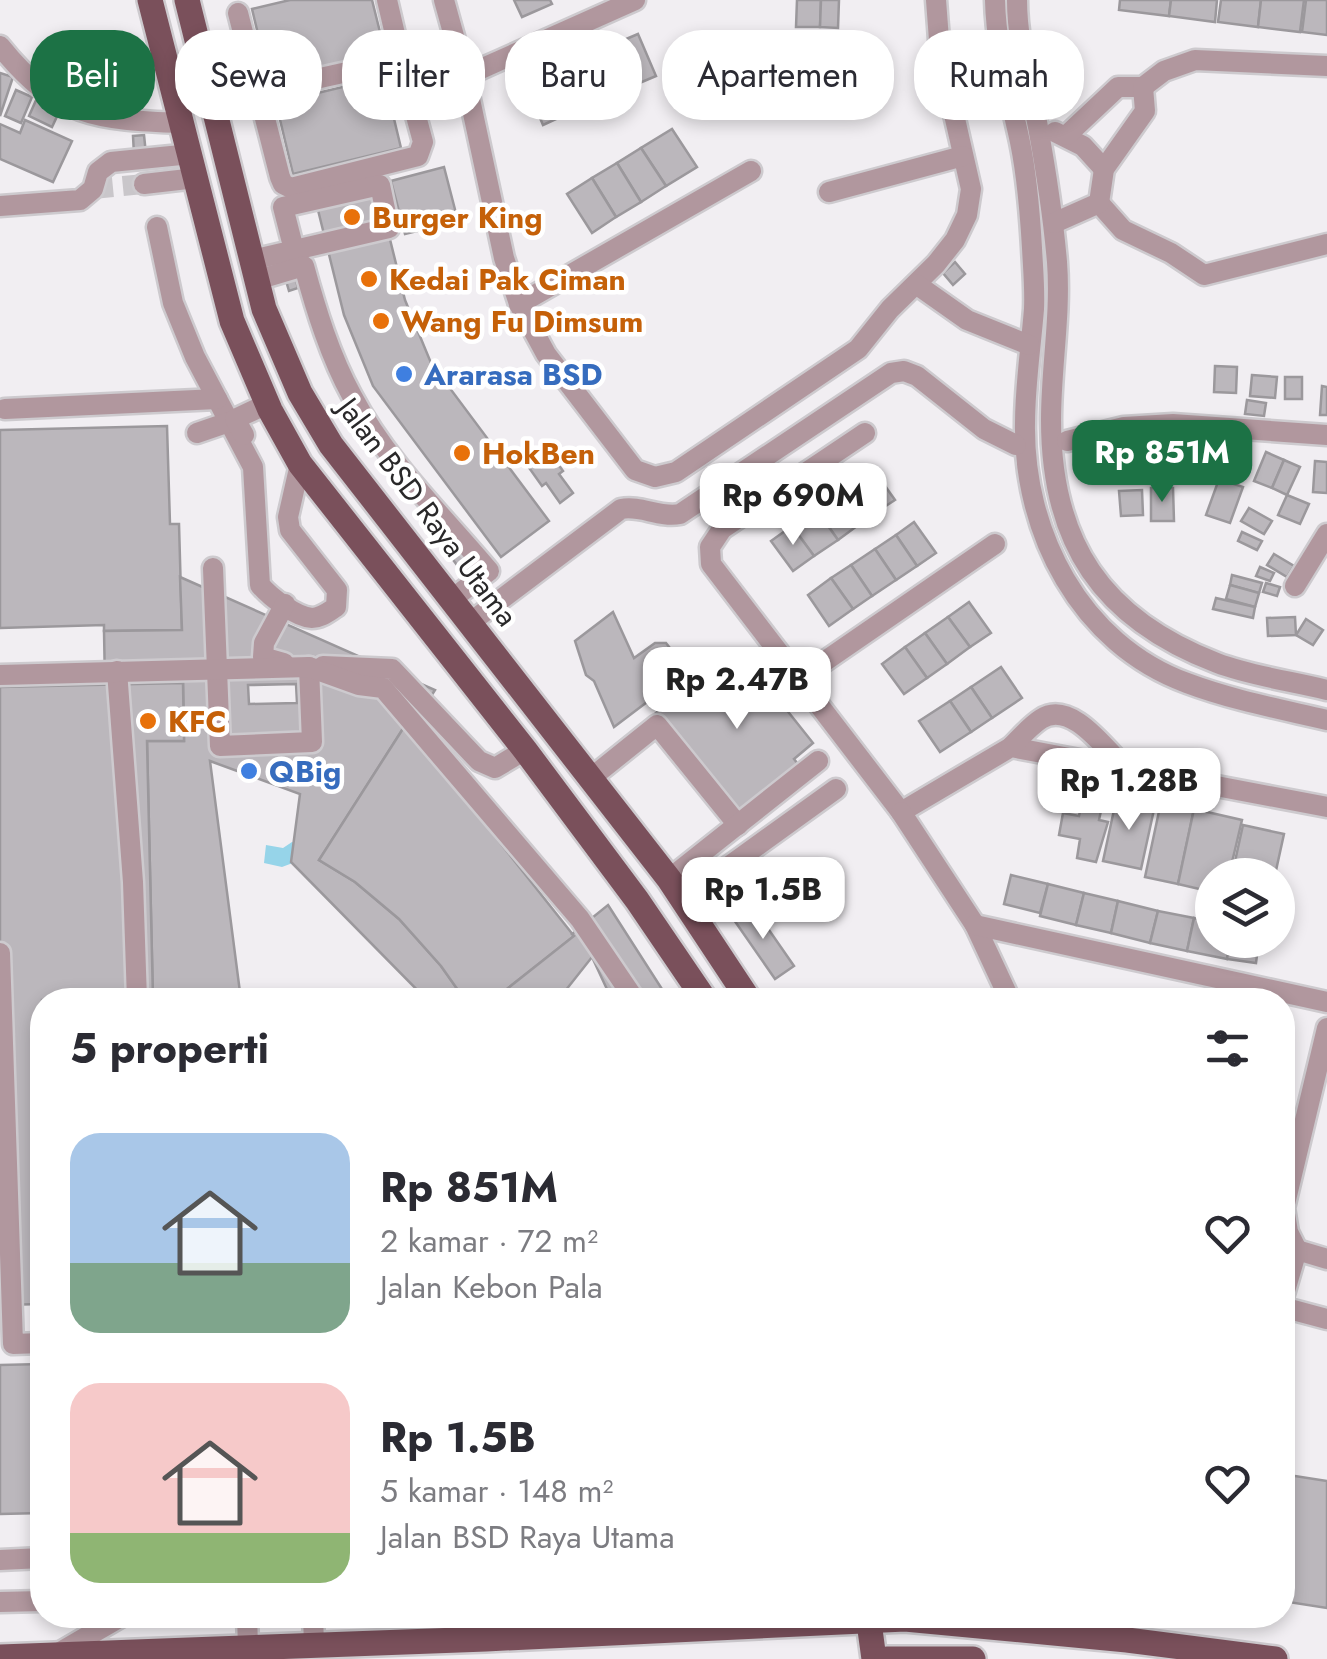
<!DOCTYPE html>
<html lang="id">
<head>
<meta charset="utf-8">
<style>
	body { margin:0; font-family:Jost,sans-serif; background:#f2f2f3; color:#2b2b33; height:100vh; display:flex; flex-direction:column; font-size:38px; white-space:nowrap }
	* { box-sizing:border-box; margin:0 }
	p { font-size:32px; color:#7c7c81 }
	.icon { flex:none; width:55px; height:55px; fill:none; stroke:currentColor; stroke-width:2; stroke-linecap:round; stroke-linejoin:round }
	.map { position:relative; flex:1; overflow:hidden }
	.details { position:absolute; left:30px; top:988px; width:1265px; height:640px; display:flex; flex-direction:column; background:#fff; border-radius:40px; box-shadow:0 5px 15px #0003 }
	.details>* { flex:none }
	.guide { position:absolute; left:30px; top:30px; width:1268px; height:90px; display:flex; gap:20px }
	.fabs { position:absolute; left:1195px; top:858px; display:grid; gap:20px }
	.fabs a { display:grid; place-items:center; width:100px; height:100px; border-radius:50%; background:#fff; box-shadow:0 5px 15px #0003; font-size:50px }
	.price { position:absolute; translate:-50% -85px; padding:0 22px; border-radius:20px; background:#fff; color:#222; font-size:32px; line-height:65px; filter:drop-shadow(0 2px 5px #0008) }
	.price::after { content:''; position:absolute; left:50%; top:60px; width:30px; height:22px; margin-left:-15px; background:inherit; clip-path:polygon(0 0,100% 0,50% 100%) }
	.price.current { background:#1c7245; color:#fff }
	ul { padding:0; list-style:none }
	li { display:flex; align-items:center; gap:30px; height:250px; padding:0 40px }
	li span { display:grid; place-items:center; flex:none; width:280px; height:200px; border-radius:30px; color:#555 }
	li>.icon { margin-inline-start:auto }
	span .icon { width:120px; height:120px; fill:#fffc; stroke-width:1 }
	li b { font-size:42px }
	h2 { display:flex; justify-content:space-between; align-items:center; height:120px; padding:0 40px; font-size:42px }
	.tag { padding:0 35px; border-radius:40px; background:#fff; box-shadow:0 5px 15px #0003; font-size:35px; line-height:90px }
	.tag.current { background:#1c7245; color:#fff }
	.map>svg:first-child { display:block }
	.water { fill:#96d4e9 }
	.building { fill:#bbb7bc; stroke:#9b989c; stroke-width:2.5; fill-rule:evenodd }
	.lines { fill:none; stroke-linecap:round; stroke-linejoin:round }
	.minor-tunnel { stroke:#c9c6ca; stroke-width:20; stroke-dasharray:20 10; stroke-linecap:butt }
	.minor-casing { stroke:#cdcace; stroke-width:25 }
	.major-casing { stroke:#cdcace; stroke-width:30 }
	.minor { stroke:#b1979e; stroke-width:20 }
	.major { stroke:#7a505b; stroke-width:25 }
	.food-dot { fill:#e8710a; stroke:#fff; stroke-width:4 }
	.shop-dot { fill:#3f7fe0; stroke:#fff; stroke-width:4 }
	.labels { text-anchor:middle; dominant-baseline:central; stroke-width:9; stroke-linejoin:round; paint-order:stroke }
	.food-label { font-size:30px; font-weight:bold; fill:#c56008; stroke:#fff; text-anchor:start }
	.shop-label { font-size:30px; font-weight:bold; fill:#366cbe; stroke:#fff; text-anchor:start }
	.street-label { font-size:30px; fill:#292829; stroke:#fff }
</style>
</head>
<body>
<div class="map">
<svg width="1327" height="1659" viewBox="0 0 1327 1659">
	<rect width="100%" height="100%" fill="#f1eef2"/>
	<polygon class="water" points="292,842 299,843 298,861 282,867 264,863 266,845 283,848"/>
	<g class="building">
		<polygon points="290,0 372,0 386,56 270,84 252,9"/>
		<polygon points="514,0 550,0 552,4 522,17"/>
		<polygon points="797,0 821,0 820,27 796,27"/>
		<polygon points="821,0 839,0 838,28 820,27"/>
		<polygon points="1120,0 1171,0 1169,16 1119,10"/>
		<polygon points="1171,0 1217,0 1215,22 1169,16"/>
		<polygon points="1221,0 1261,0 1258,27 1218,22"/>
		<polygon points="1261,0 1304,0 1300,32 1258,27"/>
		<polygon points="1306,0 1327,0 1327,35 1302,32"/>
		<polygon points="638,34 656,76 623,90 605,48"/>
		<polygon points="605,48 623,90 596,102 578,59"/>
		<polygon points="578,59 596,102 569,113 551,71"/>
		<polygon points="551,71 569,113 543,125 525,82"/>
		<polygon points="0,73 13,77 0,116"/>
		<polygon points="384,77 401,148 293,174 276,103"/>
		<polygon points="16,90 32,97 21,123 5,116"/>
		<polygon points="37,98 60,110 52,127 29,116"/>
		<polygon points="25,120 72,141 53,182 0,159 0,124 20,133"/>
		<polygon points="672,129 697,167 666,186 641,148"/>
		<polygon points="144,135 146,154 134,155 133,136"/>
		<polygon points="641,148 666,186 641,202 617,163"/>
		<polygon points="617,163 641,202 616,217 592,178"/>
		<polygon points="444,167 458,221 405,234 391,181"/>
		<polygon points="592,178 616,217 592,233 567,194"/>
		<polygon points="378,191 405,300 431,363 549,521 501,557 373,386 344,315 317,206"/>
		<polygon points="955,262 965,274 953,285 943,273"/>
		<polygon points="292,265 298,288 289,291 282,267"/>
		<polygon points="1215,366 1237,367 1236,393 1214,392"/>
		<polygon points="1252,375 1277,377 1275,398 1250,396"/>
		<rect x="1285" y="377" width="17" height="22"/>
		<polygon points="1322,386 1327,387 1327,415 1320,415"/>
		<polygon points="1247,400 1266,403 1264,416 1245,414"/>
		<polygon points="167,426 170,524 179,524 182,630 104,631 104,625 0,628 0,430"/>
		<polygon points="1195,431 1211,431 1212,442 1196,443"/>
		<polygon points="546,447 563,471 559,474 573,493 560,503 546,483 542,486 525,462"/>
		<polygon points="1266,452 1284,460 1272,488 1254,481"/>
		<polygon points="1284,460 1300,467 1287,495 1272,488"/>
		<polygon points="1315,461 1327,462 1327,493 1313,492"/>
		<polygon points="873,469 895,500 878,511 856,481"/>
		<polygon points="1219,479 1243,487 1230,523 1206,515"/>
		<polygon points="856,481 878,511 857,526 835,495"/>
		<polygon points="1151,488 1173,488 1174,521 1151,521"/>
		<polygon points="1142,490 1143,515 1121,516 1119,491"/>
		<polygon points="835,495 857,526 838,540 816,509"/>
		<polygon points="1287,495 1309,504 1300,524 1278,515"/>
		<polygon points="1249,508 1272,521 1264,534 1241,521"/>
		<polygon points="816,509 838,540 814,556 792,526"/>
		<polygon points="914,522 936,553 917,566 896,535"/>
		<polygon points="792,526 814,556 793,571 771,541"/>
		<polygon points="1242,532 1262,541 1257,550 1238,541"/>
		<polygon points="896,535 917,566 896,580 875,549"/>
		<polygon points="462,549 484,580 474,588 451,557"/>
		<polygon points="875,549 896,580 872,596 851,565"/>
		<polygon points="1274,554 1294,566 1287,577 1267,565"/>
		<polygon points="851,565 872,596 853,609 831,578"/>
		<polygon points="1260,567 1274,573 1270,581 1256,576"/>
		<polygon points="1232,575 1262,583 1259,593 1230,585"/>
		<path d="M180 577 435 690 410 729 406 724 319 860 355 882 399 919 441 966 465 1000H427L291 862 300 794 210 761 241 1000H153L147 741H184L183 683 105 685 104 631 182 630ZM296 684 297 703 249 704 248 685Z"/>
		<polygon points="831,578 853,609 829,626 808,595"/>
		<polygon points="1266,583 1280,587 1277,596 1263,592"/>
		<polygon points="1230,585 1259,593 1255,607 1226,599"/>
		<polygon points="1216,598 1255,607 1253,618 1213,609"/>
		<polygon points="969,602 991,633 970,647 948,617"/>
		<polygon points="613,612 634,658 655,643 666,643 688,671 614,727 594,681 586,675 575,641"/>
		<polygon points="948,617 970,647 947,664 925,633"/>
		<polygon points="1295,617 1296,635 1268,636 1267,618"/>
		<polygon points="1306,619 1323,630 1313,645 1296,635"/>
		<polygon points="925,633 947,664 927,678 905,647"/>
		<polygon points="905,647 927,678 904,694 882,664"/>
		<polygon points="738,649 813,743 794,759 801,768 739,817 656,713"/>
		<polygon points="1001,667 1022,698 992,718 971,687"/>
		<polygon points="183,683 184,741 147,741 153,1000 42,1000 42,1304 0,1305 0,687"/>
		<polygon points="971,687 992,718 971,732 950,701"/>
		<polygon points="950,701 971,732 940,752 919,721"/>
		<polygon points="406,724 574,936 493,1000 465,1000 441,966 399,919 355,882 319,860"/>
		<polygon points="1084,793 1104,797 1099,820 1108,822 1096,862 1077,858 1080,839 1059,835 1063,813 1079,816"/>
		<polygon points="1117,796 1155,805 1141,869 1103,861"/>
		<polygon points="1161,802 1194,809 1178,884 1145,877"/>
		<polygon points="1194,809 1242,820 1229,875 1212,875 1212,892 1178,884"/>
		<polygon points="1243,825 1284,834 1275,875 1232,875"/>
		<polygon points="1011,875 1048,884 1040,913 1004,904"/>
		<polygon points="1048,884 1084,893 1076,925 1040,916"/>
		<polygon points="1084,893 1118,901 1111,933 1076,925"/>
		<polygon points="1118,901 1158,911 1150,943 1111,933"/>
		<polygon points="751,904 794,966 775,979 732,917"/>
		<polygon points="608,905 669,1000 612,1000 592,957 558,1000 493,1000 574,936 572,934"/>
		<polygon points="1158,911 1194,918 1187,951 1150,943"/>
		<polygon points="1194,918 1212,922 1212,940 1230,940 1227,959 1187,951"/>
		<polygon points="1230,940 1259,940 1256,963 1227,959"/>
		<polygon points="1075,991 1097,995 1097,1000 1073,1000"/>
		<polygon points="42,1364 42,1513 0,1514 0,1365"/>
		<polygon points="1282,1474 1327,1481 1327,1608 1282,1601"/>
	</g>
	<g class="lines">
		<polyline class="minor-tunnel" points="93,189 144,184"/>
		<g class="minor-casing">
			<g id="minor">
				<polyline points="444,0 465,76 504,258 519,304 546,354 635,470 655,477 676,472 858,349 890,309 936,264 955,240 967,215 971,189 940,53 936,0"/>
				<path d="M995 0C996 49 1010 95 1020 142 1027 176 1030 213 1032 248 1033 268 1035 289 1034 309 1031 347 1025 385 1025 423 1023 532 1080 644 1187 683 1232 700 1280 709 1327 720"/>
				<path d="M1017 0C1017 43 1030 85 1038 127 1046 171 1053 216 1057 262 1061 315 1051 367 1051 420 1051 543 1102 619 1217 663 1251 676 1291 681 1327 690"/>
				<polyline points="238,13 280,177 283,184 291,188 418,156 423,142 401,60"/>
				<path d="M0 46C57 117 96 120 183 123"/>
				<polyline points="465,76 635,0"/>
				<polyline points="212,102 401,60 387,0"/>
				<polyline points="1055,132 1083,146 1104,169"/>
				<polyline points="1067,135 1118,87 1143,87 1164,71 1195,60 1327,66"/>
				<polyline points="144,184 196,178"/>
				<polyline points="829,192 963,156"/>
				<polyline points="1099,203 1123,230 1171,253 1204,275 1327,244"/>
				<polyline points="0,206 80,200 93,189 98,172 111,162 191,154"/>
				<polyline points="1054,223 1099,203 1104,169 1145,111 1143,87"/>
				<path d="M157 227 173 303 195 357 253 467 260 585C270 597 296 617 312 618 321 618 328 612 336 607L337 590 290 530 288 517 300 464"/>
				<polyline points="252,260 389,228 380,185 283,207 294,250"/>
				<path d="M257 280 304 266C316 310 330 356 352 396 386 461 442 515 489 571L452 599"/>
				<polyline points="916,284 967,320 1029,345"/>
				<polyline points="519,304 751,171"/>
				<polyline points="5,409 217,399"/>
				<polyline points="197,433 229,422"/>
				<polyline points="865,433 722,529 710,547 711,564 901,812 1011,747 1327,807"/>
				<polyline points="244,435 235,419 267,404"/>
				<polyline points="1067,441 1124,427 1173,424 1327,435"/>
				<polyline points="213,568 220,746 312,742 309,667"/>
				<polyline points="1295,586 1327,534"/>
				<path d="M471 622 621 509C641 505 659 518 680 514L891 373 904 371 917 376 984 429 1016 445"/>
				<polyline points="284,663 263,657 264,643 285,604"/>
				<polyline points="323,666 392,669 479,761 495,768 525,750"/>
				<polyline points="117,671 133,882 137,1000"/>
				<polyline points="0,675 309,667 359,685 383,688 580,919 635,1000"/>
				<polyline points="799,679 995,544"/>
				<path d="M1011 747C1020 738 1030 726 1041 719 1071 699 1106 750 1126 769"/>
				<polyline points="591,778 657,725 738,825"/>
				<polyline points="901,812 975,925 1010,1000"/>
				<polyline points="669,879 818,761"/>
				<polyline points="682,900 836,789"/>
				<polyline points="975,925 1327,1002"/>
				<polyline points="0,953 13,1344 42,1343"/>
				<polyline points="1297,1250 1327,1259"/>
				<polyline points="1282,1301 1297,1250 1288,1232 1284,1208 1327,1028"/>
				<polyline points="1282,1307 1327,1319"/>
				<polyline points="0,1560 42,1558"/>
				<polyline points="0,1602 42,1601"/>
				<polyline points="247,1615 248,1647"/>
				<polyline points="313,1615 314,1645"/>
				<polyline points="1094,1637 1096,1615"/>
				<polyline points="57,1654 124,1615"/>
			</g>
		</g>
		<g class="major-casing">
			<g id="major">
				<polyline points="150,0 232,321 270,410 300,464 525,750 637,900 705,1000"/>
				<polyline points="187,0 264,309 300,393 331,445 669,879 749,1000"/>
				<polyline points="868,1615 874,1659"/>
				<polyline points="0,1657 486,1639 905,1619 1127,1640 1275,1659"/>
				<polyline points="887,1659 973,1659"/>
			</g>
		</g>
		<use href="#minor" class="minor"/>
		<use href="#major" class="major"/>
	</g>
	<g class="food-dot">
		<circle cx="352" cy="217" r="10"/>
		<circle cx="369" cy="279" r="10"/>
		<circle cx="381" cy="321" r="10"/>
		<circle cx="462" cy="453" r="10"/>
		<circle cx="148" cy="721" r="10"/>
	</g>
	<g class="shop-dot">
		<circle cx="404" cy="374" r="10"/>
		<circle cx="249" cy="771" r="10"/>
	</g>
	<g class="labels">
		<g class="food-label">
			<text x="372" y="217">Burger King</text>
			<text x="389" y="279">Kedai Pak Ciman</text>
			<text x="401" y="321">Wang Fu Dimsum</text>
			<text x="482" y="453">HokBen</text>
			<text x="168" y="721">KFC</text>
		</g>
		<g class="shop-label">
			<text x="424" y="374">Ararasa BSD</text>
			<text x="269" y="771">QBig</text>
		</g>
		<g class="street-label">
			<text transform="translate(428 512) rotate(53)">Jalan BSD Raya Utama</text>
		</g>
	</g>
</svg>
<div class="fabs">
<a><svg class="icon" aria-label="layers" viewBox="0 0 24 24"><path d="M12 4l9 5-9 5-9-5zM3 14l9 5 9-5"/></svg></a>
</div>
<b class="price current" style="left:1162px;top:505px">Rp 851M</b>
<b class="price" style="left:793px;top:548px">Rp 690M</b>
<b class="price" style="left:737px;top:732px">Rp 2.47B</b>
<b class="price" style="left:1129px;top:833px">Rp 1.28B</b>
<b class="price" style="left:763px;top:942px">Rp 1.5B</b>
<div class="guide">
<a class="tag current">Beli</a>
<a class="tag">Sewa</a>
<a class="tag">Filter</a>
<a class="tag">Baru</a>
<a class="tag">Apartemen</a>
<a class="tag">Rumah</a>
</div>
<section class="details">
<h2>5 properti<svg class="icon" aria-label="filters" viewBox="0 0 24 24"><path d="M4 7h16M4 17h16"/><circle cx="9" cy="7" r="2"/><circle cx="15" cy="17" r="2"/></svg></h2>
<ul>
<li><span style="background:linear-gradient(#a9c7e8 65%,#7fa58c 0)"><svg class="icon" aria-label="home" viewBox="0 0 24 24"><path d="M3 11l9-7 9 7M6 9v11h12V9"/></svg></span><div><b>Rp 851M</b><p>2 kamar · 72 m²</p><p>Jalan Kebon Pala</p></div><svg class="icon" aria-label="heart" viewBox="0 0 24 24"><path d="M12 20l-8-8c-3-5 5-10 8-4 3-6 11-1 8 4z"/></svg></li>
<li><span style="background:linear-gradient(#f6c9c9 75%,#8fb573 0)"><svg class="icon" aria-label="home" viewBox="0 0 24 24"><path d="M3 11l9-7 9 7M6 9v11h12V9"/></svg></span><div><b>Rp 1.5B</b><p>5 kamar · 148 m²</p><p>Jalan BSD Raya Utama</p></div><svg class="icon" aria-label="heart" viewBox="0 0 24 24"><path d="M12 20l-8-8c-3-5 5-10 8-4 3-6 11-1 8 4z"/></svg></li>
</ul>
</section>
</div>
</body>
</html>
